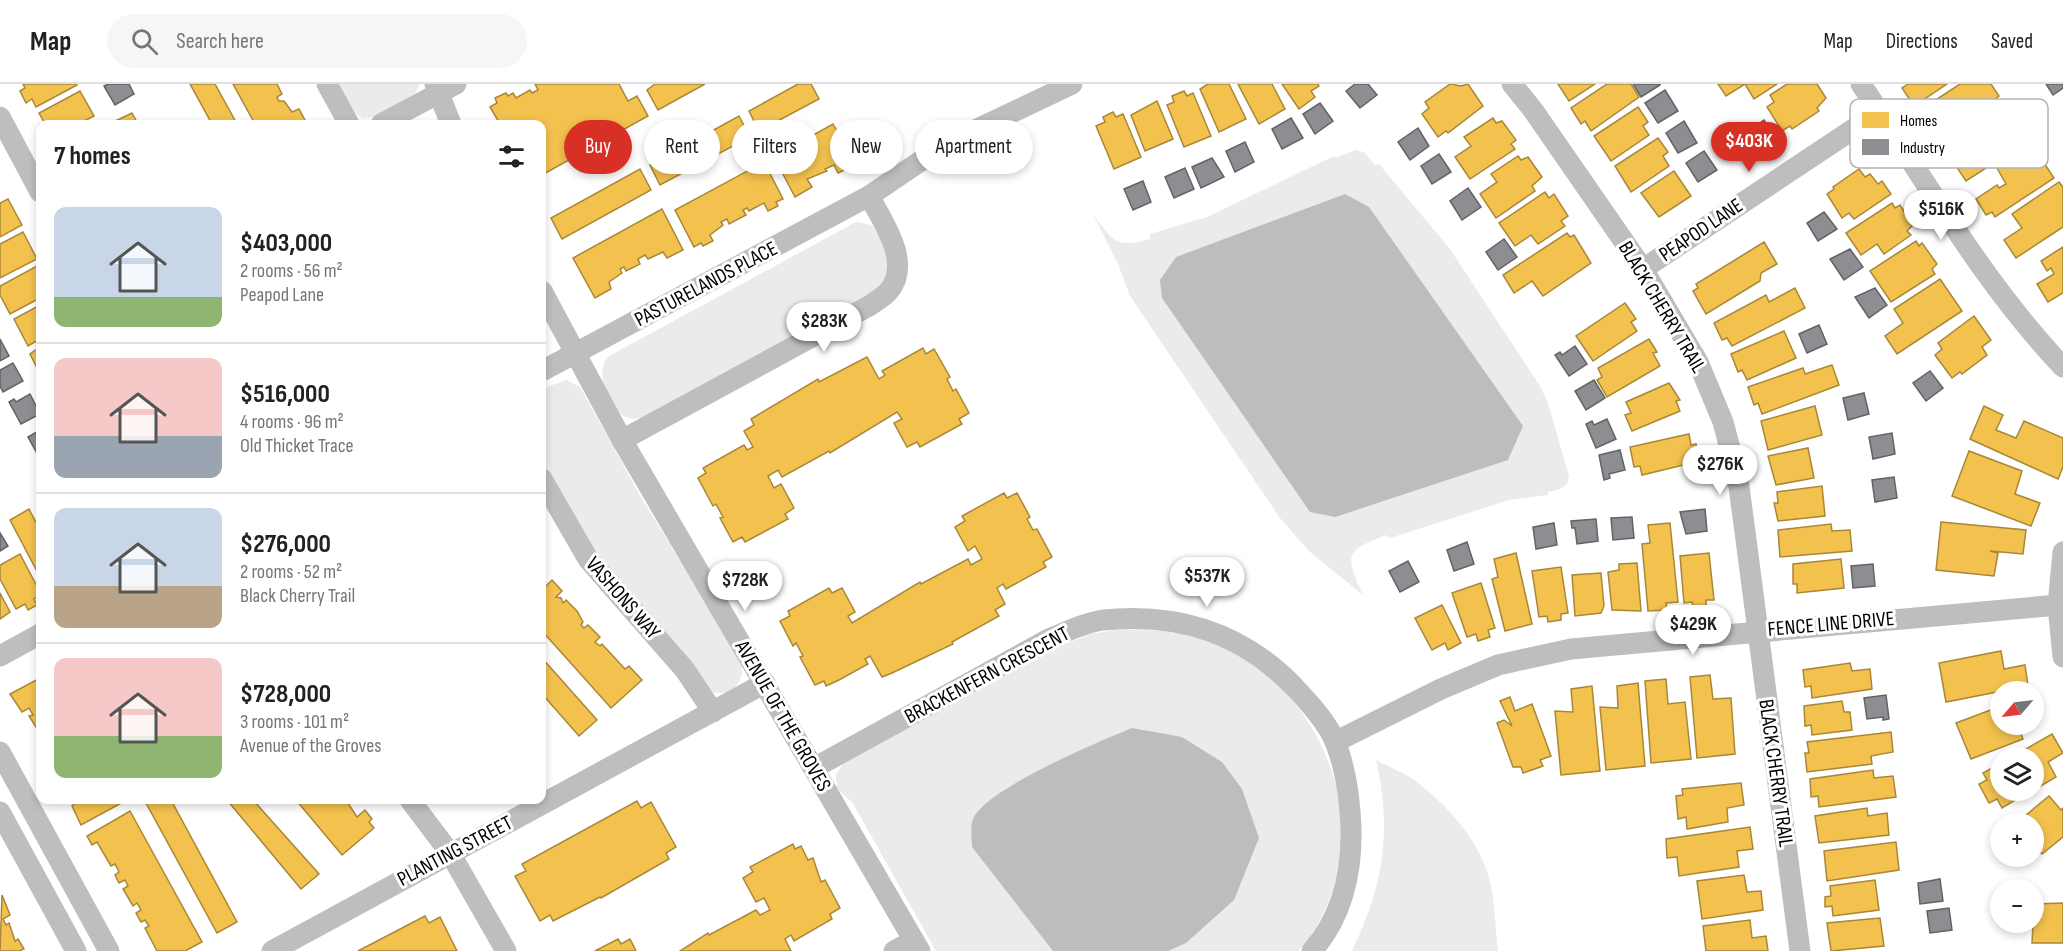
<!DOCTYPE html>
<html lang="en">
<head>
<meta charset="utf-8">
<style>
	body { margin:0; font-family:"Sofia Sans Condensed",sans-serif; background:#f6f6f6; color:#222; height:100vh; display:flex; flex-direction:column; font-size:22px; white-space:nowrap }
	* { box-sizing:border-box; margin:0 }
	p { font-size:20px; color:#767676 }
	.icon { flex:none; width:33px; height:33px; fill:none; stroke:currentColor; stroke-width:2; stroke-linecap:round; stroke-linejoin:round }
	.map { position:relative; flex:1; overflow:hidden }
	.panel { position:absolute; left:36px; top:36px; width:510px; height:684px; display:flex; flex-direction:column; background:#fff; border-radius:12px; box-shadow:0 3px 9px #0003 }
	.panel>* { flex:none }
	.guide { position:absolute; left:564px; top:36px; width:570px; height:54px; display:flex; gap:12px }
	.needle { width:39px; rotate:242deg }
	.tools { position:absolute; left:1990px; top:597px; display:grid; gap:12px }
	.tools a { display:grid; place-items:center; width:54px; height:54px; border-radius:50%; background:#fff; box-shadow:0 3px 9px #0003; font-size:30px }
	.price { position:absolute; translate:-50% -51px; padding:0 14px; border-radius:21px; background:#fff; color:#222; font-size:20px; line-height:39px; filter:drop-shadow(0 2px 3px #0008) }
	.price::after { content:''; position:absolute; left:50%; top:36px; width:18px; height:14px; margin-left:-9px; background:inherit; clip-path:polygon(0 0,100% 0,50% 100%) }
	.price.on { background:#d93025; color:#fff }
	ul { padding:0; list-style:none }
	li { display:flex; align-items:center; gap:18px; height:150px; padding:0 18px }
	li+li { border-top:2px solid #e0e0e0 }
	li span { display:grid; place-items:center; flex:none; width:168px; height:120px; border-radius:12px; color:#555 }
	li>.icon { margin-inline-start:auto }
	span .icon { width:72px; height:72px; fill:#fffc; stroke-width:1 }
	li b { font-size:26px }
	h2 { display:flex; justify-content:space-between; align-items:center; height:72px; padding:0 18px; font-size:26px }
	.chip { padding:0 21px; border-radius:27px; background:#fff; box-shadow:0 3px 9px #0003; font-size:21px; line-height:54px }
	.chip.on { background:#d93025; color:#fff }
	header { display:flex; align-items:center; gap:36px; box-sizing:border-box; height:84px; padding:0 30px; background:#fff; border-bottom:2px solid #e0e0e0 }
	header strong { font-size:28px }
	nav { display:flex; gap:33px; margin-inline-start:auto; font-size:21px }
	.search { width:420px; height:54px; background:#f6f6f6; display:flex; align-items:center; gap:15px; box-sizing:border-box; padding:0 21px; border-radius:33px; color:#767676; font-size:22px }
	.map>svg:first-child { display:block }
	.green { fill:#ebebeb }
	.water { fill:#bdbdbd }
	.homes { fill:#f2c14e; stroke:#a98737; stroke-width:1.5 }
	.industry { fill:#8d8d92; stroke:#636366; stroke-width:1.5 }
	.lines { fill:none; stroke-linecap:round; stroke-linejoin:round }
	.street { stroke:#bebebe; stroke-width:21 }
	.labels { text-anchor:middle; dominant-baseline:central; stroke-width:6; stroke-linejoin:round; paint-order:stroke }
	.street-label { font-size:21px; fill:#000; stroke:#fff }
	.key { fill:#fff; stroke:#b2b2b2; stroke-width:1.5 }
	.key-label { font-size:16px; fill:#000 }
</style>
</head>
<body>
<header>
<strong>Map</strong>
<div class="search"><svg class="icon" aria-label="search" viewBox="0 0 24 24"><circle cx="10" cy="10" r="6"/><path d="M15 15l6 6"/></svg>Search here</div>
<nav><a>Map</a><a>Directions</a><a>Saved</a></nav>
</header>
<div class="map">
<svg width="2063" height="867" viewBox="0 0 2063 867">
	<rect width="100%" height="100%" fill="#fff"/>
	<g class="green">
		<polygon points="335,0 420,0 413,13 374,33 363,34 351,27"/>
		<path d="M1355 66 1364 68 1375 81 1379 80 1450 165 1540 302 1548 319 1569 392C1568 404 1559 406 1548 408V411L1509 416 1390 454 1386 451C1344 467 1345 471 1363 511L1310 468 1280 434 1130 212 1118 180 1093 130C1112 156 1116 165 1150 155V150L1207 133 1334 72 1336 74Z"/>
		<path d="M856 138 872 141 889 167 891 190 878 206 645 333C638 335 629 336 622 331 607 319 594 287 609 272Z"/>
		<path d="M566 296 580 303 642 415 739 573C750 596 730 617 706 606L606 489 542 386V305Z"/>
		<path d="M1116 546C1149 545 1180 546 1210 558 1332 605 1386 762 1299 867H936L852 718 837 705 836 691 843 680 1050 566 1091 550Z"/>
		<path d="M1376 676C1389 683 1405 689 1417 698 1448 722 1481 758 1490 798 1495 820 1495 844 1498 867H1352C1384 801 1392 748 1376 676Z"/>
	</g>
	<g class="water">
		<polygon points="1345,110 1369,123 1523,342 1508,376 1335,433 1310,428 1162,214 1160,196 1176,173"/>
		<path d="M1132 644 1182 653 1222 678 1242 705 1259 754 1234 816 1186 859 1168 867H1053L972 763C972 755 970 742 973 735 985 705 1100 657 1132 644Z"/>
	</g>
	<g class="homes">
		<polygon points="23,0 76,0 77,1 36,23 32,15 26,19 20,7 25,4"/>
		<polygon points="190,0 215,0 237,40 212,40"/>
		<polygon points="233,0 277,0 282,10 277,13 279,17 284,17 292,28 299,25 307,40 255,40"/>
		<polygon points="535,0 619,0 628,17 637,12 648,32 542,91 542,40 500,40 490,23 497,19 495,14 506,9 508,12 513,9 516,14 530,6 532,9 538,6"/>
		<polygon points="705,0 658,26 647,6 655,0"/>
		<polygon points="798,0 811,0 819,15 759,47 749,27"/>
		<polygon points="1208,0 1229,0 1246,35 1219,48 1200,5"/>
		<polygon points="1238,0 1272,0 1285,25 1259,40"/>
		<polygon points="1282,0 1318,0 1319,2 1311,7 1315,13 1299,25"/>
		<polygon points="1450,0 1461,2 1468,0 1483,22 1448,49 1446,47 1438,53 1422,30 1429,24 1425,18"/>
		<polygon points="1558,0 1595,0 1569,17"/>
		<polygon points="1607,0 1631,0 1639,13 1591,47 1585,37 1581,40 1571,24"/>
		<polygon points="1718,0 1777,0 1754,15 1745,0 1726,12"/>
		<polygon points="1787,0 1817,0 1826,14 1817,24 1819,27 1792,45 1790,42 1782,47 1767,23 1774,18 1770,11"/>
		<polygon points="1908,0 1947,0 1914,22 1902,4"/>
		<polygon points="1960,0 1991,0 1999,12 1994,16 1995,23 1940,60 1929,42 1944,31 1942,27 1938,29 1931,19"/>
		<polygon points="80,7 94,32 79,40 40,40 40,44 39,41 44,38 39,29"/>
		<polygon points="1184,7 1187,12 1193,9 1211,52 1184,63 1167,21 1174,18 1172,12"/>
		<polygon points="1157,17 1173,55 1145,67 1131,31"/>
		<polygon points="2009,21 2015,30 2023,25 2032,41 2025,46 2031,55 1966,97 1954,79 1967,70 1958,56"/>
		<polygon points="1638,23 1648,38 1643,42 1649,51 1611,77 1594,52"/>
		<polygon points="1113,28 1116,33 1123,30 1141,73 1114,85 1096,42 1105,38 1103,33"/>
		<polygon points="132,29 138,40 109,40"/>
		<polygon points="739,32 750,53 660,101 650,81"/>
		<polygon points="1493,34 1496,39 1502,37 1516,56 1511,60 1515,65 1470,95 1455,73 1471,62 1464,53"/>
		<polygon points="833,40 856,81 838,89 834,81 825,85 827,87 807,95 812,103 795,113 774,73"/>
		<polygon points="1658,54 1668,68 1663,72 1669,82 1631,108 1615,82"/>
		<polygon points="2028,63 2039,79 2042,76 2054,94 1995,133 1992,128 1986,131 1976,115 1997,101 1999,104 2006,100 1997,84"/>
		<polygon points="1518,72 1521,76 1528,73 1542,93 1532,102 1535,107 1496,134 1480,110 1497,98 1491,90"/>
		<polygon points="764,78 783,115 776,118 778,122 768,127 764,119 749,127 747,124 743,126 746,131 729,140 727,135 721,138 723,141 710,151 713,157 703,162 701,159 694,163 675,126"/>
		<polygon points="640,85 651,106 562,155 551,134"/>
		<polygon points="1859,85 1865,93 1870,90 1878,100 1882,97 1891,110 1854,135 1849,129 1842,134 1827,110 1834,105 1833,103"/>
		<polygon points="1674,87 1691,112 1659,133 1641,109"/>
		<polygon points="2059,98 2063,103 2063,143 2016,174 2004,156 2022,144 2012,130"/>
		<polygon points="1545,108 1549,114 1554,110 1568,132 1561,137 1565,142 1538,160 1531,151 1515,162 1499,139"/>
		<polygon points="8,115 22,141 0,153 0,119"/>
		<polygon points="1892,119 1895,124 1900,121 1913,141 1907,147 1911,151 1884,170 1877,160 1861,171 1846,149"/>
		<polygon points="662,125 683,166 667,174 663,168 648,175 645,171 638,175 640,180 626,187 624,183 620,185 622,189 609,198 611,205 595,214 573,174"/>
		<polygon points="23,148 37,175 0,194 0,160"/>
		<polygon points="1567,149 1570,153 1574,151 1591,179 1543,212 1532,197 1514,209 1503,191"/>
		<polygon points="1916,157 1919,162 1922,159 1937,180 1932,185 1935,190 1891,218 1870,187"/>
		<polygon points="1764,158 1777,180 1761,189 1760,197 1706,230 1693,207 1698,204 1696,200"/>
		<polygon points="2063,163 2063,209 2048,218 2037,200 2054,190 2051,184 2047,187 2041,177"/>
		<polygon points="37,182 40,187 40,214 10,230 0,211 0,202"/>
		<polygon points="1940,195 1962,227 1897,270 1885,252 1903,239 1894,225"/>
		<polygon points="1795,204 1805,224 1732,262 1727,254 1722,256 1714,239 1766,211 1769,218"/>
		<polygon points="1625,219 1636,235 1631,238 1637,247 1593,277 1576,252"/>
		<polygon points="40,221 40,255 28,262 14,235"/>
		<polygon points="1974,232 1991,256 1982,263 1987,271 1962,290 1960,288 1952,294 1935,271 1942,265 1938,259"/>
		<polygon points="1784,247 1796,274 1747,296 1742,286 1738,288 1731,270"/>
		<polygon points="1649,255 1657,268 1653,269 1660,282 1607,313 1597,296 1602,293 1598,284"/>
		<polygon points="40,263 40,282 37,284 30,270"/>
		<polygon points="923,264 926,270 934,265 950,293 947,295 953,307 956,305 969,329 959,335 962,340 920,363 917,358 907,363 894,339 902,335 897,328 830,369 829,367 782,393 778,386 768,392 774,404 781,400 794,424 785,430 788,435 745,458 742,453 733,458 720,434 723,433 716,420 713,422 698,394 706,389 703,384 744,361 747,366 753,363 744,347 754,341 751,335 818,295 819,298 867,273 879,295 885,291 882,287"/>
		<polygon points="1832,281 1839,301 1762,330 1758,319 1754,321 1748,303 1803,284 1805,290"/>
		<polygon points="1669,299 1680,316 1676,317 1680,327 1632,347 1625,331 1631,329 1626,318"/>
		<polygon points="1815,322 1822,351 1768,366 1761,337"/>
		<polygon points="1984,322 2003,331 1996,346 2016,354 2024,337 2063,354 2063,383 2058,395 1970,355"/>
		<polygon points="1689,350 1691,361 1696,360 1700,377 1642,391 1640,382 1634,383 1630,363"/>
		<polygon points="1808,364 1814,394 1776,401 1768,372"/>
		<polygon points="1969,367 2022,387 2015,410 2040,419 2031,442 1952,412"/>
		<polygon points="1822,402 1825,432 1778,437 1774,419 1778,419 1777,408"/>
		<polygon points="1004,409 1007,414 1017,409 1030,433 1027,435 1033,446 1037,445 1052,473 1043,478 1046,483 1006,505 1003,500 997,504 1005,520 995,526 999,532 952,558 953,560 892,589 882,593 870,572 865,575 868,580 839,596 826,602 824,597 815,601 800,573 803,572 796,559 793,562 780,537 790,532 788,527 829,504 832,509 842,504 855,528 848,532 852,539 920,498 921,500 968,475 971,481 982,475 975,462 968,467 955,443 965,437 962,432"/>
		<polygon points="29,425 40,446 40,493 10,436"/>
		<polygon points="1941,438 2026,446 2023,470 1990,467 1998,469 1994,492 1936,486"/>
		<polygon points="1670,439 1678,518 1666,519 1667,526 1648,527 1642,460 1650,459 1648,441"/>
		<polygon points="1831,440 1832,447 1850,446 1852,467 1780,473 1778,446"/>
		<polygon points="1516,469 1532,540 1505,547 1492,495 1498,493 1494,475"/>
		<polygon points="1709,469 1714,516 1706,516 1706,522 1693,523 1692,518 1684,519 1680,472"/>
		<polygon points="20,470 40,508 40,511 34,515 37,521 28,526 25,520 16,525 0,495 0,481"/>
		<polygon points="1841,475 1844,504 1797,509 1797,500 1793,500 1793,480"/>
		<polygon points="1637,479 1641,527 1612,526 1608,488 1619,486 1619,480"/>
		<polygon points="1561,483 1568,529 1561,530 1561,536 1548,538 1547,532 1539,533 1532,487"/>
		<polygon points="1601,489 1604,522 1601,529 1575,532 1572,491"/>
		<polygon points="552,496 562,507 556,513 561,514 563,519 566,516 577,527 583,538 581,541 584,544 588,541 600,553 595,558 600,562 602,560 625,585 629,582 642,596 611,624 542,547 542,506"/>
		<polygon points="1481,499 1495,544 1488,546 1490,553 1478,557 1476,550 1467,553 1452,509"/>
		<polygon points="0,509 10,528 0,535"/>
		<polygon points="1442,521 1461,559 1448,566 1445,559 1432,566 1415,534"/>
		<polygon points="2001,567 2004,585 2025,581 2028,602 1946,618 1939,579"/>
		<polygon points="542,574 597,636 579,652 542,610"/>
		<polygon points="1850,579 1852,587 1870,585 1872,605 1812,614 1811,602 1805,603 1803,586"/>
		<polygon points="1710,591 1713,615 1731,614 1735,670 1697,674 1690,593"/>
		<polygon points="40,594 40,646 39,642 36,643 29,632 33,631 29,624 22,628 10,610"/>
		<polygon points="1666,595 1668,620 1685,618 1691,675 1651,679 1645,597"/>
		<polygon points="1638,599 1645,682 1606,686 1600,623 1618,624 1617,602"/>
		<polygon points="1592,602 1600,687 1561,691 1555,627 1573,628 1571,605"/>
		<polygon points="1510,613 1515,627 1532,620 1551,672 1540,676 1543,682 1523,689 1521,683 1513,683 1497,639 1504,636 1512,642 1500,617"/>
		<polygon points="1842,617 1844,628 1850,628 1852,646 1812,651 1811,641 1805,642 1804,622"/>
		<polygon points="2001,622 2001,640 2018,640 2023,655 1971,675 1956,639"/>
		<polygon points="1891,648 1893,668 1871,672 1872,680 1807,688 1805,669 1809,669 1807,658"/>
		<polygon points="2052,650 2063,669 2048,678 2056,693 2034,706 2034,674 2010,674"/>
		<polygon points="2001,679 2001,706 2032,706 2002,724 1997,715 1989,719 1979,700 1987,696 1983,689"/>
		<polygon points="1873,686 1874,694 1893,692 1896,713 1819,723 1818,712 1811,713 1810,695"/>
		<polygon points="1741,699 1744,721 1727,724 1728,738 1687,745 1686,733 1678,735 1676,712 1683,711 1682,705"/>
		<polygon points="2049,712 2061,726 2063,724 2063,753 2042,770 2034,761 2034,740 2023,740 2020,736"/>
		<polygon points="79,716 124,716 125,717 81,741 72,722"/>
		<polygon points="152,716 171,716 237,838 217,849 146,719"/>
		<polygon points="227,716 253,716 319,790 301,805"/>
		<polygon points="296,716 346,716 357,733 365,726 372,735 369,738 374,744 342,771"/>
		<polygon points="637,717 641,724 651,718 676,763 666,769 669,775 601,814 600,813 553,837 550,831 540,837 515,792 526,787 522,780"/>
		<polygon points="1867,724 1868,732 1887,729 1889,751 1819,759 1815,732"/>
		<polygon points="130,727 202,858 185,867 157,867 145,844 149,842 145,836 141,838 136,829 141,826 137,819 133,822 123,805 128,802 125,796 119,799 115,791 119,788 115,780 111,782 97,758 92,761 87,752"/>
		<polygon points="1750,743 1753,765 1737,767 1739,783 1679,792 1677,773 1667,774 1666,755"/>
		<polygon points="1896,758 1899,786 1827,797 1824,767"/>
		<polygon points="793,760 795,765 801,762 808,776 813,774 821,798 825,796 840,824 830,830 832,835 794,857 791,851 785,855 791,867 680,867 708,849 709,851 756,826 760,831 770,826 764,814 756,818 743,794 753,788 750,783"/>
		<polygon points="1744,791 1747,808 1761,807 1763,826 1702,835 1697,797"/>
		<polygon points="1875,796 1879,826 1833,832 1832,822 1825,823 1825,813 1831,812 1830,802"/>
		<polygon points="2,811 10,831 3,835 6,841 9,839 15,857 18,855 24,865 19,867 0,867"/>
		<polygon points="2063,819 2063,859 2032,859 2034,820"/>
		<polygon points="425,832 429,839 440,833 457,867 358,867"/>
		<polygon points="1880,834 1884,862 1831,867 1827,839"/>
		<polygon points="1750,836 1752,854 1766,852 1768,867 1706,867 1703,842"/>
		<polygon points="618,855 621,860 630,855 636,867 595,867"/>
	</g>
	<g class="industry">
		<polygon points="108,0 129,0 134,10 115,21 104,2"/>
		<polygon points="1355,0 1368,0 1377,11 1360,24 1346,7"/>
		<polygon points="1633,0 1660,0 1660,1 1641,13"/>
		<polygon points="2046,0 2063,0 2063,4 2053,11"/>
		<polygon points="1665,6 1678,27 1658,39 1645,19"/>
		<polygon points="1320,19 1333,37 1315,50 1303,30"/>
		<polygon points="1291,34 1303,54 1282,65 1272,45"/>
		<polygon points="1764,36 1776,55 1759,67 1747,48"/>
		<polygon points="1684,37 1697,59 1678,69 1666,49"/>
		<polygon points="1418,44 1429,62 1410,76 1398,58"/>
		<polygon points="1245,58 1254,78 1235,88 1226,67"/>
		<polygon points="1704,67 1717,86 1698,98 1686,79"/>
		<polygon points="1439,70 1451,88 1432,100 1421,82"/>
		<polygon points="1212,74 1224,93 1201,104 1192,83"/>
		<polygon points="1185,84 1194,105 1174,114 1165,93"/>
		<polygon points="1143,97 1151,118 1133,126 1124,105"/>
		<polygon points="1468,104 1481,123 1462,136 1450,117"/>
		<polygon points="1824,128 1837,145 1818,157 1807,139"/>
		<polygon points="1504,155 1517,173 1498,186 1486,168"/>
		<polygon points="1850,165 1863,183 1844,196 1830,175"/>
		<polygon points="1875,204 1887,221 1869,234 1855,213"/>
		<polygon points="1819,241 1827,260 1807,269 1799,250"/>
		<polygon points="0,255 9,272 0,277"/>
		<polygon points="1575,262 1587,280 1569,292 1555,271 1560,268 1562,271"/>
		<polygon points="13,279 23,297 3,308 0,302 0,286"/>
		<polygon points="1930,287 1943,304 1926,317 1913,299"/>
		<polygon points="1594,296 1605,314 1586,326 1575,307"/>
		<polygon points="1864,309 1869,330 1848,336 1843,314"/>
		<polygon points="30,310 40,330 21,340 9,318 14,315 16,318"/>
		<polygon points="1607,335 1616,355 1596,364 1586,340 1592,337 1594,341"/>
		<polygon points="40,346 40,372 39,373 28,353"/>
		<polygon points="1892,349 1895,370 1873,375 1869,353"/>
		<polygon points="1620,366 1625,386 1609,390 1610,394 1604,396 1599,371"/>
		<polygon points="1894,393 1897,414 1875,418 1872,396"/>
		<polygon points="1705,425 1707,447 1686,450 1680,428"/>
		<polygon points="1632,433 1634,454 1613,456 1611,434"/>
		<polygon points="1596,435 1598,457 1577,460 1575,444 1572,444 1571,437"/>
		<polygon points="1554,439 1557,461 1536,465 1533,443"/>
		<polygon points="0,449 8,462 0,467"/>
		<polygon points="1467,458 1474,480 1454,487 1447,466"/>
		<polygon points="1408,477 1419,498 1400,508 1389,487"/>
		<polygon points="1873,480 1875,502 1853,504 1851,482"/>
		<polygon points="1886,611 1889,635 1883,636 1883,633 1867,635 1864,614"/>
		<polygon points="1940,795 1943,817 1920,820 1918,799"/>
		<polygon points="1949,824 1952,846 1930,849 1927,827"/>
	</g>
	<g class="lines">
		<g class="street">
			<polyline points="327,0 349,40"/>
			<polyline points="435,0 451,40"/>
			<polyline points="1512,0 1533,26 1643,185 1698,278 1723,338 1738,395 1800,867"/>
			<path d="M1861 0C1925 96 1983 199 2063 283"/>
			<polyline points="0,33 40,108"/>
			<polyline points="381,40 456,0"/>
			<polyline points="1643,185 1879,28"/>
			<polyline points="542,207 622,356 920,867"/>
			<polyline points="542,287 869,112 934,68 971,48 1072,0"/>
			<path d="M622 356 869 222C875 218 883 213 888 208 913 180 883 138 869 112"/>
			<polyline points="542,395 588,475 685,586 713,628"/>
			<polyline points="2063,468 2058,521 2063,573"/>
			<polyline points="0,572 40,550"/>
			<polyline points="1335,658 1441,605 1498,581 1571,565 2058,521"/>
			<polyline points="0,668 109,867"/>
			<path d="M814 684 1047 556C1065 548 1084 539 1103 536 1181 528 1246 550 1299 608 1312 622 1329 641 1336 660 1346 686 1350 716 1351 744 1352 788 1342 833 1312 867"/>
			<polyline points="410,716 450,769 506,867"/>
			<polyline points="0,728 76,867"/>
			<polyline points="272,867 765,599"/>
			<polyline points="894,867 913,857"/>
		</g>
	</g>
	<g class="labels">
		<g class="street-label">
			<text transform="translate(1701 146) rotate(-34)">PEAPOD LANE</text>
			<text transform="translate(706 200) rotate(-28)">PASTURELANDS PLACE</text>
			<text transform="translate(1662 223) rotate(59)">BLACK CHERRY TRAIL</text>
			<text transform="translate(623 514) rotate(49)">VASHONS WAY</text>
			<text transform="translate(1831 540) rotate(-5)">FENCE LINE DRIVE</text>
			<text transform="translate(987 591) rotate(-28)">BRACKENFERN CRESCENT</text>
			<text transform="translate(783 632) rotate(60)">AVENUE OF THE GROVES</text>
			<text transform="translate(1776 689) rotate(82)">BLACK CHERRY TRAIL</text>
			<text transform="translate(455 767) rotate(-28)">PLANTING STREET</text>
		</g>
	</g>
	<rect x="1850" y="15" width="198" height="69" rx="9" class="key"/>
	<rect x="1862" y="28" width="27" height="16" fill="#f2c14e"/>
	<rect x="1862" y="55" width="27" height="16" fill="#8d8d92"/>
	<g class="key-label">
		<text x="1900" y="42">Homes</text>
		<text x="1900" y="69">Industry</text>
	</g>
</svg>
<div class="tools">
<a><svg class="needle" viewBox="-14 -14 28 28"><path d="M0-13l5 13h-10z" fill="#e53935"/><path d="M0 13l5-13h-10z" fill="#767676"/></svg></a>
<a><svg class="icon" aria-label="layers" viewBox="0 0 24 24"><path d="M12 4l9 5-9 5-9-5zM3 14l9 5 9-5"/></svg></a>
<a>+</a>
<a>−</a>
</div>
<b class="price on" style="left:1749px;top:89px">$403K</b>
<b class="price" style="left:1941px;top:157px">$516K</b>
<b class="price" style="left:824px;top:269px">$283K</b>
<b class="price" style="left:1720px;top:412px">$276K</b>
<b class="price" style="left:1207px;top:524px">$537K</b>
<b class="price" style="left:745px;top:528px">$728K</b>
<b class="price" style="left:1693px;top:572px">$429K</b>
<div class="guide">
<a class="chip on">Buy</a>
<a class="chip">Rent</a>
<a class="chip">Filters</a>
<a class="chip">New</a>
<a class="chip">Apartment</a>
</div>
<section class="panel">
<h2>7 homes<svg class="icon" aria-label="filters" viewBox="0 0 24 24"><path d="M4 7h16M4 17h16"/><circle cx="9" cy="7" r="2"/><circle cx="15" cy="17" r="2"/></svg></h2>
<ul>
<li><span style="background:linear-gradient(#c9d6e8 75%,#8fb573 0)"><svg class="icon" aria-label="home" viewBox="0 0 24 24"><path d="M3 11l9-7 9 7M6 9v11h12V9"/></svg></span><div><b>$403,000</b><p>2 rooms · 56 m²</p><p>Peapod Lane</p></div></li>
<li><span style="background:linear-gradient(#f6c9c9 65%,#9aa5b1 0)"><svg class="icon" aria-label="home" viewBox="0 0 24 24"><path d="M3 11l9-7 9 7M6 9v11h12V9"/></svg></span><div><b>$516,000</b><p>4 rooms · 96 m²</p><p>Old Thicket Trace</p></div></li>
<li><span style="background:linear-gradient(#c9d6e8 65%,#b9a48a 0)"><svg class="icon" aria-label="home" viewBox="0 0 24 24"><path d="M3 11l9-7 9 7M6 9v11h12V9"/></svg></span><div><b>$276,000</b><p>2 rooms · 52 m²</p><p>Black Cherry Trail</p></div></li>
<li><span style="background:linear-gradient(#f6c9c9 65%,#8fb573 0)"><svg class="icon" aria-label="home" viewBox="0 0 24 24"><path d="M3 11l9-7 9 7M6 9v11h12V9"/></svg></span><div><b>$728,000</b><p>3 rooms · 101 m²</p><p>Avenue of the Groves</p></div></li>
</ul>
</section>
</div>
</body>
</html>
